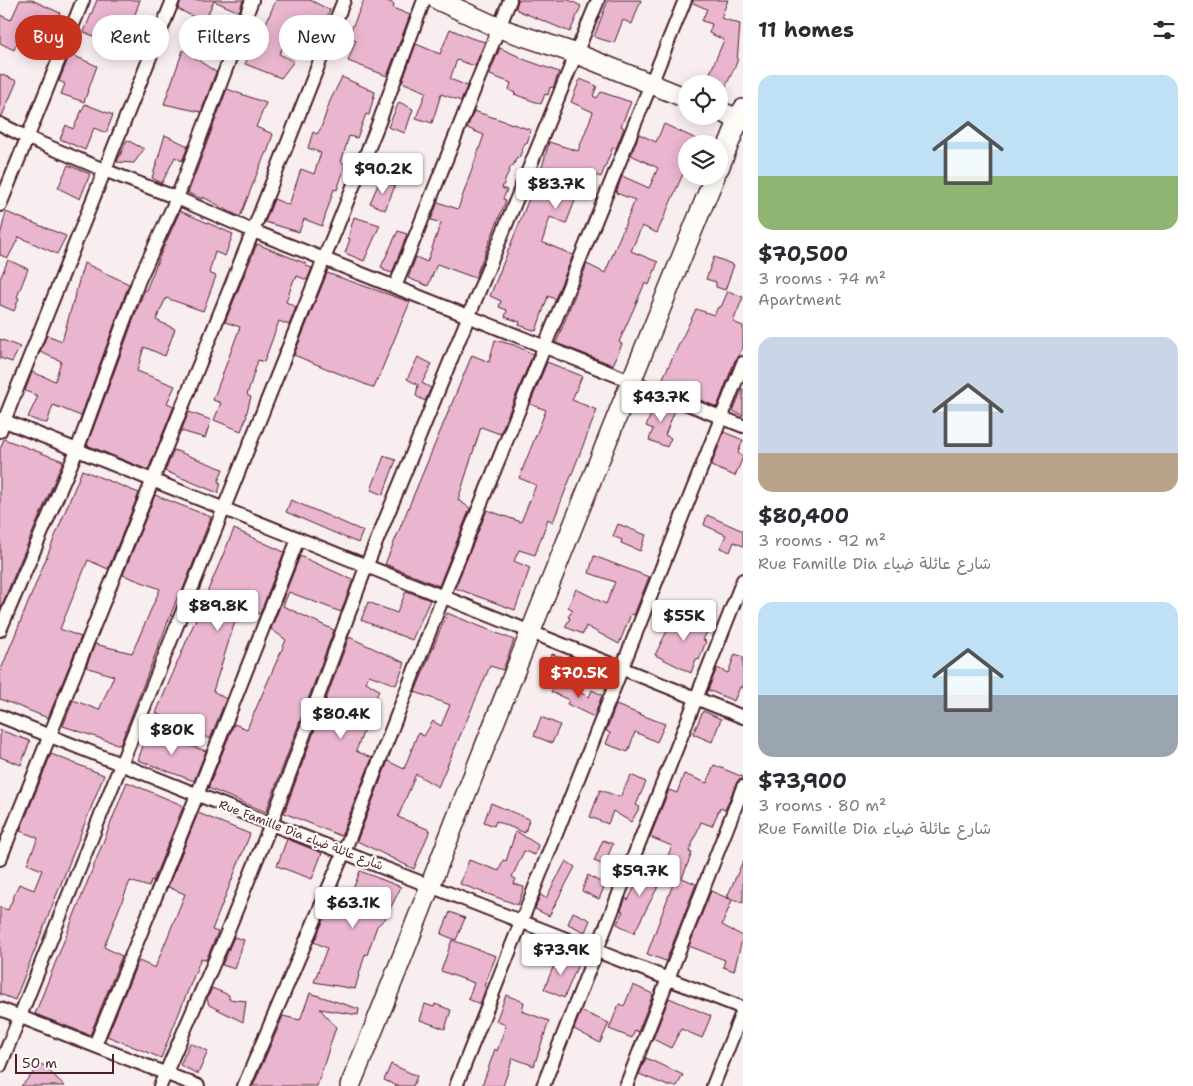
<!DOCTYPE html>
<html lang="en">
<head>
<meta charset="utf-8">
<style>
	body { margin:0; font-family:"Shantell Sans","Playpen Sans Arabic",sans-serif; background:#f2f2f3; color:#2b2b33; height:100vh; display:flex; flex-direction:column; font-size:19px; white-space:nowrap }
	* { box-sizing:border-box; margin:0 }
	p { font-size:16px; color:#7c7c81 }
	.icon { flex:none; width:28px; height:28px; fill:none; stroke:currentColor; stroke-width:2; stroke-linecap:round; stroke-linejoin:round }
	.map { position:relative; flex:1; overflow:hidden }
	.drawer { display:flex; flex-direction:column; background:#fff; width:450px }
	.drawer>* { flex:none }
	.guide { position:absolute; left:15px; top:15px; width:475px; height:45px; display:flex; gap:10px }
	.tools { position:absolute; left:678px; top:75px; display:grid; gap:10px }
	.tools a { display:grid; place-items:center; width:50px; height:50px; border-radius:50%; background:#fff; box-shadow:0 2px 12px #0003; font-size:25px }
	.scale { position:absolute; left:15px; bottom:12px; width:99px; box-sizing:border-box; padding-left:5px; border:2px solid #4a1f2b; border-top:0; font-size:14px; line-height:18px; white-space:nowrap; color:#4a1f2b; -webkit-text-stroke:4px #fdfcf7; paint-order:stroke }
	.price { position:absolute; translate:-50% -42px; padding:0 11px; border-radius:5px; background:#fff; color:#222; font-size:16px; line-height:32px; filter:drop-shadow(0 1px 2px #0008) }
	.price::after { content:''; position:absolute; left:50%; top:30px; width:15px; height:11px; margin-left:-8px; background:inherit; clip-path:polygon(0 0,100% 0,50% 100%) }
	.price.current { background:#c8321e; color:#fff }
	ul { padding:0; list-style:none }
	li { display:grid; align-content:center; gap:10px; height:265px; padding:0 15px }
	li span { display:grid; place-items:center; height:155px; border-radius:15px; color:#555 }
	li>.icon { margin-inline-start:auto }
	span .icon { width:90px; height:90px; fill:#fffc; stroke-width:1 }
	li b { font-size:21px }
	h2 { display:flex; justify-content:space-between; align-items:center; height:60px; padding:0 15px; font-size:21px }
	.tag { padding:0 18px; border-radius:22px; background:#fff; box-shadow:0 2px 12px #0003; font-size:18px; line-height:45px }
	.tag.current { background:#c8321e; color:#fff }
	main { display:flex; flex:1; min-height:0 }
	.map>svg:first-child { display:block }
	.building { fill:#eab5cf; stroke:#4a1f2b }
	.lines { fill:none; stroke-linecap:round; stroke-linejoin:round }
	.street-casing { stroke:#4a1f2b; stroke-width:16 }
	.secondary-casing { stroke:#4a1f2b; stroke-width:22 }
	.street { stroke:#fdfcf7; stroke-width:12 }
	.secondary { stroke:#fdfcf7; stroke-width:19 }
	.labels { text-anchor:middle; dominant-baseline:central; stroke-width:4.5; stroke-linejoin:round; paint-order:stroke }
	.street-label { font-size:12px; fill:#4a1f2b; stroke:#fdfcf7 }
</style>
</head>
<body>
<main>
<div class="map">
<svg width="743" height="1086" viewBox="0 0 743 1086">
	<rect width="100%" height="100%" fill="#f9eeef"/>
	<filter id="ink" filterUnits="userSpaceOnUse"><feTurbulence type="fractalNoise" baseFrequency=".02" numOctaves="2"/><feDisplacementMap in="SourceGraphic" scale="10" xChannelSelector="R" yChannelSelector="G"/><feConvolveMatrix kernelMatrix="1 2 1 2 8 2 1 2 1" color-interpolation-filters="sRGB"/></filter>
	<g filter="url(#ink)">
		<g class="building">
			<polygon points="20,0 32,0 60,13 45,48 20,36 14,50 0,43 0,15 11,20"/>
			<polygon points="97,0 140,0 123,49 84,32"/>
			<polygon points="181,0 243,0 239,12 214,1 204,22 178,9"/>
			<polygon points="276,0 310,0 330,10 323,25 300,15 294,33 292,32 279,54 294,61 281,78 245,64 256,40 253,39 260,23 265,25"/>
			<polygon points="364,0 385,0 394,4 393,8 410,15 387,76 348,61 356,40 348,37"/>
			<polygon points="518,0 569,0 581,6 570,32 517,10 516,8"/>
			<polygon points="608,0 641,0 632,24 623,20 614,43 594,37"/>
			<polygon points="693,0 728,0 721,18 740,24 737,62 725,88 719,85 719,84 707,80 724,40 709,33 712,24 702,21 707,9 693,3"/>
			<polygon points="450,29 471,38 485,42 475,66 457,60 450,79 467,86 461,101 441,94 432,123 416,118 426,92 402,82 416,44 440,54"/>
			<polygon points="500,48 520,57 520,58 559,72 553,88 550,87 548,95 545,94 541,104 514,94 515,93 509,90 511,83 490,75 490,72"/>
			<polygon points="183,50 216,72 201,112 164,104"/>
			<polygon points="70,54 97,66 84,102 61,94 65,84 59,81"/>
			<polygon points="0,74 17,81 2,116 0,116"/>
			<polygon points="342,77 375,92 369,115 366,114 357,138 349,136 341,162 346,164 337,190 334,189 322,226 304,219 299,232 265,222 274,199 289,205 301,169 314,174 321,153 308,148 313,132 317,134 321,128 330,101"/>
			<polygon points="580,79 597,86 593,96 597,98 601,92 631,102 621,126 624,128 616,149 613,147 601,177 586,172 566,224 550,217 542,242 573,255 555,299 548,296 536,331 519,325 520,322 505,317 507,310 499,307 501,301 490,296 543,164 549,142 578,151 593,112 571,102"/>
			<polygon points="227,89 266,103 256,127 273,134 267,153 266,152 258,171 240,217 203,197 202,199 188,193"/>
			<polygon points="399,102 413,109 405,133 388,127"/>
			<polygon points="85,104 113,115 106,133 94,128 85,150 60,139 66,125 73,129"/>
			<polygon points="474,111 531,130 527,143 525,143 519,158 517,157 513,166 511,166 502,188 507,190 503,199 506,200 475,278 437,264 428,286 408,278 416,257 427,262 441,223 431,220 438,202 458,209 484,135 467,128"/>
			<polygon points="664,124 707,144 686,144 686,167 657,233 642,226 631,251 658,262 649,285 645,283 619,342 622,344 613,365 556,343 587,264 605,273 635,200 616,193 622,176 649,188 658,168 631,155 639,134 656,142"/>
			<polygon points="165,135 188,146 182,161 175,157 162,183 152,178"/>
			<polygon points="127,140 144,149 134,163 117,162"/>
			<polygon points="398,159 419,168 415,178 406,174 399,185 389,181"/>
			<polygon points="68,165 90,174 80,199 58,188"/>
			<polygon points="380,180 395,186 385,210 370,203"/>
			<polygon points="180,211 233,234 225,256 215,252 209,273 216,276 203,311 166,298 156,320 175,329 165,356 144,347 137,371 175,386 167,403 174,406 148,470 87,445 144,291 146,290 161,253"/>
			<polygon points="6,212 66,236 57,254 19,237 8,258 0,255 0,236"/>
			<polygon points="354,217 380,225 364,261 345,253 350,239 348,238"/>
			<polygon points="398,231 407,234 392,273 383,270 384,268 381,267"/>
			<polygon points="257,244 307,264 306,266 312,268 307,280 297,276 296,279 294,279 286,302 296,307 289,325 279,321 264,362 258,360 247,395 251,397 246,415 247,416 241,431 214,420 221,403 213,400 240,327 225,322"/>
			<polygon points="714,257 734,265 725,290 716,287 716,282 706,279"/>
			<polygon points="8,260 28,269 17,297 19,298 14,311 0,305 0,279"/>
			<polygon points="84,263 129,284 81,416 53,405 47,423 40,422 28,417 38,396 25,391 32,372 55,381 61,361 40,352 47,335 62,341"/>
			<polygon points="327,273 410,302 374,388 294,355"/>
			<polygon points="728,291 743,297 733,322 743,326 743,347 739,356 735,360 717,407 663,385 663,383 661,382 696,309 714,315 718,307 721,307"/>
			<polygon points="0,339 20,347 12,362 0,358"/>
			<polygon points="495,340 514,345 533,354 500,434 481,427 458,500 470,508 439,586 385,564 472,355 489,362"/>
			<polygon points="418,357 432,364 422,383 431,388 425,401 416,396 418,385 407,379"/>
			<polygon points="547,362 582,376 572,400 597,410 553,522 548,519 535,555 519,550 514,561 530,568 515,610 455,588 487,510 521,522 536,485 519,478 546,410 530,404"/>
			<polygon points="742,389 743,389 743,416 733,411"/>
			<polygon points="657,400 676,408 665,435 671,438 667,447 649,440 653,429 646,426"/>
			<polygon points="189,412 211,420 205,438 181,431"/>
			<polygon points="724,432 743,440 738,453 743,457 735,476 711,466"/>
			<polygon points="4,439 63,461 0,609 0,449"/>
			<polygon points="174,450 223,469 218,482 221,483 218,493 165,471"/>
			<polygon points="384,456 396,460 383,495 371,490"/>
			<polygon points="82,470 139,493 108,569 88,560 60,629 81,637 48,718 0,699 0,672"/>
			<polygon points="155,495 211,517 180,597 178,596 120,745 63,726 73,700 99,710 114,676 86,667 95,644 132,653 160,589 123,575"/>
			<polygon points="291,500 363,531 358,543 286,512"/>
			<polygon points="707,515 743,531 743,546 734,542 730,552 720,548 726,535 704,525"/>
			<polygon points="618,524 646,535 640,551 621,543 622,540 613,536"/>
			<polygon points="234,529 284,552 260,614 240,606 213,691 226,699 210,739 156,713"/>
			<polygon points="300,556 353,580 341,612 289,592 283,606 334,630 266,812 208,788 234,724 247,729 286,640 271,629"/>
			<polygon points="594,556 649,577 634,615 631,614 619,644 586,626 583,634 565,627 570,618 568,617 573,610 568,607 576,589 606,604 615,582 589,573"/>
			<polygon points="406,591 430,600 412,640 361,620 368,602 397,613"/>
			<polygon points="686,612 711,624 703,640 706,641 699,660 696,659 691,673 655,655 672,621 680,624"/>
			<polygon points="447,613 514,640 503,670 490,666 438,787 416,774 398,817 430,830 414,869 357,841 388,761 404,769 418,733 424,736 433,721 441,726 450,705 415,692"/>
			<polygon points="349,637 405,663 396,685 369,675 366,682 379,690 356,751 372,758 341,836 284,813"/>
			<polygon points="552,654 570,660 565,674 548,669"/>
			<polygon points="735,654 743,657 743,688 740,687 734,701 708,690 717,668 728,673"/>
			<polygon points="556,681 589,697 592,690 602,695 594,717 567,704 569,700 551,692"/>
			<polygon points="616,705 665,724 657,742 635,732 628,752 606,744 610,733 606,731"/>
			<polygon points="703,711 721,719 712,742 693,734"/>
			<polygon points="541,717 560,725 552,743 534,736"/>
			<polygon points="0,730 30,741 21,765 0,757"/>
			<polygon points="148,732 206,751 194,781 138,760"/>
			<polygon points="51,754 104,775 15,1000 0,994 0,907 8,910 19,884 34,890 42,870 27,864 38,838 20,831"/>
			<polygon points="714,765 743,777 743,779 738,780 736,784 725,810 720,808 712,826 701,822 689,852 692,853 682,878 696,884 666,961 647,954 676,876 662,870 672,846 650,837 669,790 677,793 684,774 707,783"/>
			<polygon points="631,775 646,782 636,805 640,807 631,822 613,811 608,824 590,817 600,790 620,797"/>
			<polygon points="127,782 182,805 182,806 183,807 153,881 151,880 149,887 130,881 104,947 122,956 90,1035 35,1014"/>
			<polygon points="491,803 529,819 525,833 496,821 494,826 484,822"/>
			<polygon points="198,813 250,834 212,930 218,932 206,960 201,958 161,1058 107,1036 137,964 139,961 155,968 185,894 168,887"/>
			<polygon points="516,831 538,845 535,855 524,851 512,877 516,879 514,884 524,887 518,905 460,884 469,860 499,871 503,860 506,861"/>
			<polygon points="287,839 322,853 312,879 277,866"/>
			<polygon points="603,840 613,844 604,865 594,861"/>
			<polygon points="566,861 575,867 549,916 535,909 540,895 546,898"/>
			<polygon points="743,861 743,903 727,897"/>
			<polygon points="640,862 665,873 634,933 617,924 623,911 621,910 625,900 626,898 628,900 638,881 634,879"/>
			<polygon points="360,871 401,887 385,919 377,926 367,955 365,954 355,989 314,982 327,948 314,942 338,887 352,892"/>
			<polygon points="588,875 605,885 599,899 582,891"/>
			<polygon points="711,891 732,900 722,925 743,936 734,971 723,967 725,960 689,946"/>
			<polygon points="450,912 465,918 456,940 441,934"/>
			<polygon points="573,912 590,920 585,932 568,924"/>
			<polygon points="234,937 244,940 235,969 222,965"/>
			<polygon points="452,940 496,956 484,986 486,987 480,1004 468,999 474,983 441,971"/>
			<polygon points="559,953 579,962 564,998 544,989"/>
			<polygon points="633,985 653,994 638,1032 635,1030 632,1038 609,1029 619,1004 624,1006"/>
			<polygon points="212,988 229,995 229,999 246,1001 243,1022 209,1005 207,999"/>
			<polygon points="310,993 359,1009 358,1015 320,1009 336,1027 317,1086 253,1086 283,1016 300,1020"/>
			<polygon points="506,995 524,1002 522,1011 549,1021 534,1066 513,1058 503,1086 482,1086 495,1049 497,1051 506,1025 496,1021"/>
			<polygon points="669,998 711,1016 702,1038 681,1029 671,1048 653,1039"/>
			<polygon points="425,1004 434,1007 435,1004 451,1010 445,1029 420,1020"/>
			<polygon points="581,1011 609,1023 600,1043 574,1029"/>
			<polygon points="190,1043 208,1051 198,1074 180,1065"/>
			<polygon points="646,1058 683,1075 677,1086 668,1086 639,1074"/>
			<polygon points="42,1064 65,1086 21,1086"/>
			<polygon points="391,1064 417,1076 413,1086 397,1086 384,1080"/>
		</g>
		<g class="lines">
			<g class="street-casing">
				<g id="street">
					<polyline points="0,124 28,138 104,170 177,198 253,231 395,287 743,426"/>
					<polyline points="0,205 83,0"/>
					<polyline points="395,287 510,0"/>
					<polyline points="0,419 743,717"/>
					<polyline points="0,431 173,0"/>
					<polyline points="0,630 77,450 139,280 177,198 252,0"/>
					<polyline points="0,716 271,824 743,1008"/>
					<polyline points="0,859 253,231 344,0"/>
					<polyline points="0,1009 198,1086"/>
					<polyline points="95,1045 197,795 298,539"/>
					<polyline points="0,1066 379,122 424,0"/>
					<polyline points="160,1086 226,935 271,824 366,567 598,0"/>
					<polyline points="244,1086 344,852 443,597 685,0"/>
					<polyline points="456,1086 743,363"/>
					<polyline points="543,1086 743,580"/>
					<polyline points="626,1086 743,787"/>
					<polyline points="713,1086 743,1010"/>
				</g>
			</g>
			<g class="secondary-casing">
				<g id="secondary">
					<polyline points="438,0 499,28 577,54 686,98"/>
					<polyline points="719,111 743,121"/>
					<polyline points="719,168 743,109"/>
					<path d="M350 1086C396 977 437 866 481 756 558 563 635 369 715 176"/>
				</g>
			</g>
			<use href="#street" class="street"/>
			<use href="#secondary" class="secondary"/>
		</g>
	</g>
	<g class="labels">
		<g class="street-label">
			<text transform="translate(301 835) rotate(21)">Rue Famille Dia شارع عائلة ضياء</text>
		</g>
	</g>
</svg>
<div class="tools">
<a><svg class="icon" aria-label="locate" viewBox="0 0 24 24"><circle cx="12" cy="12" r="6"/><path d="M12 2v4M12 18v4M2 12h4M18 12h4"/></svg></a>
<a><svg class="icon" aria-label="layers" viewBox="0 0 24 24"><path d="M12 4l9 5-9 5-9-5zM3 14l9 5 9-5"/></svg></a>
</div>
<div class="scale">50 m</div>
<b class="price" style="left:383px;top:195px">$90.2K</b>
<b class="price" style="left:556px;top:210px">$83.7K</b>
<b class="price" style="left:661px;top:423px">$43.7K</b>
<b class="price" style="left:218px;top:632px">$89.8K</b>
<b class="price" style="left:684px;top:642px">$55K</b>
<b class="price current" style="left:579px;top:699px">$70.5K</b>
<b class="price" style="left:341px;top:740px">$80.4K</b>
<b class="price" style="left:172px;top:756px">$80K</b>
<b class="price" style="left:640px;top:897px">$59.7K</b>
<b class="price" style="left:353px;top:929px">$63.1K</b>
<b class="price" style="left:561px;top:976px">$73.9K</b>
<div class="guide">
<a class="tag current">Buy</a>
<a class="tag">Rent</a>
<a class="tag">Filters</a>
<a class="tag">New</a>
</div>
</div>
<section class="drawer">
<h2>11 homes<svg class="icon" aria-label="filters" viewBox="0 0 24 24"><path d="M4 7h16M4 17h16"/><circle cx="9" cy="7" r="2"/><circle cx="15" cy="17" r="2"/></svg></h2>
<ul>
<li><span style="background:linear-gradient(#bfe0f5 65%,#8fb573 0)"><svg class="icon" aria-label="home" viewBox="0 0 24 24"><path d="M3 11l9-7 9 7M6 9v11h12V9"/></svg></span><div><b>$70,500</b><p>3 rooms · 74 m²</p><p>Apartment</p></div></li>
<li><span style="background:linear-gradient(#c9d6e8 75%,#b9a48a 0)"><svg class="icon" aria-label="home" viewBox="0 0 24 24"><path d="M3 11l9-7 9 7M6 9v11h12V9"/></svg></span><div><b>$80,400</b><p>3 rooms · 92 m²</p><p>Rue Famille Dia شارع عائلة ضياء</p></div></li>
<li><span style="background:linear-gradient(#bfe0f5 60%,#9aa5b1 0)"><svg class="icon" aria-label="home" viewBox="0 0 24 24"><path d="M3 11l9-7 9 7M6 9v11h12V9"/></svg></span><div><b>$73,900</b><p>3 rooms · 80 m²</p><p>Rue Famille Dia شارع عائلة ضياء</p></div></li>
</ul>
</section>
</main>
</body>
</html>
